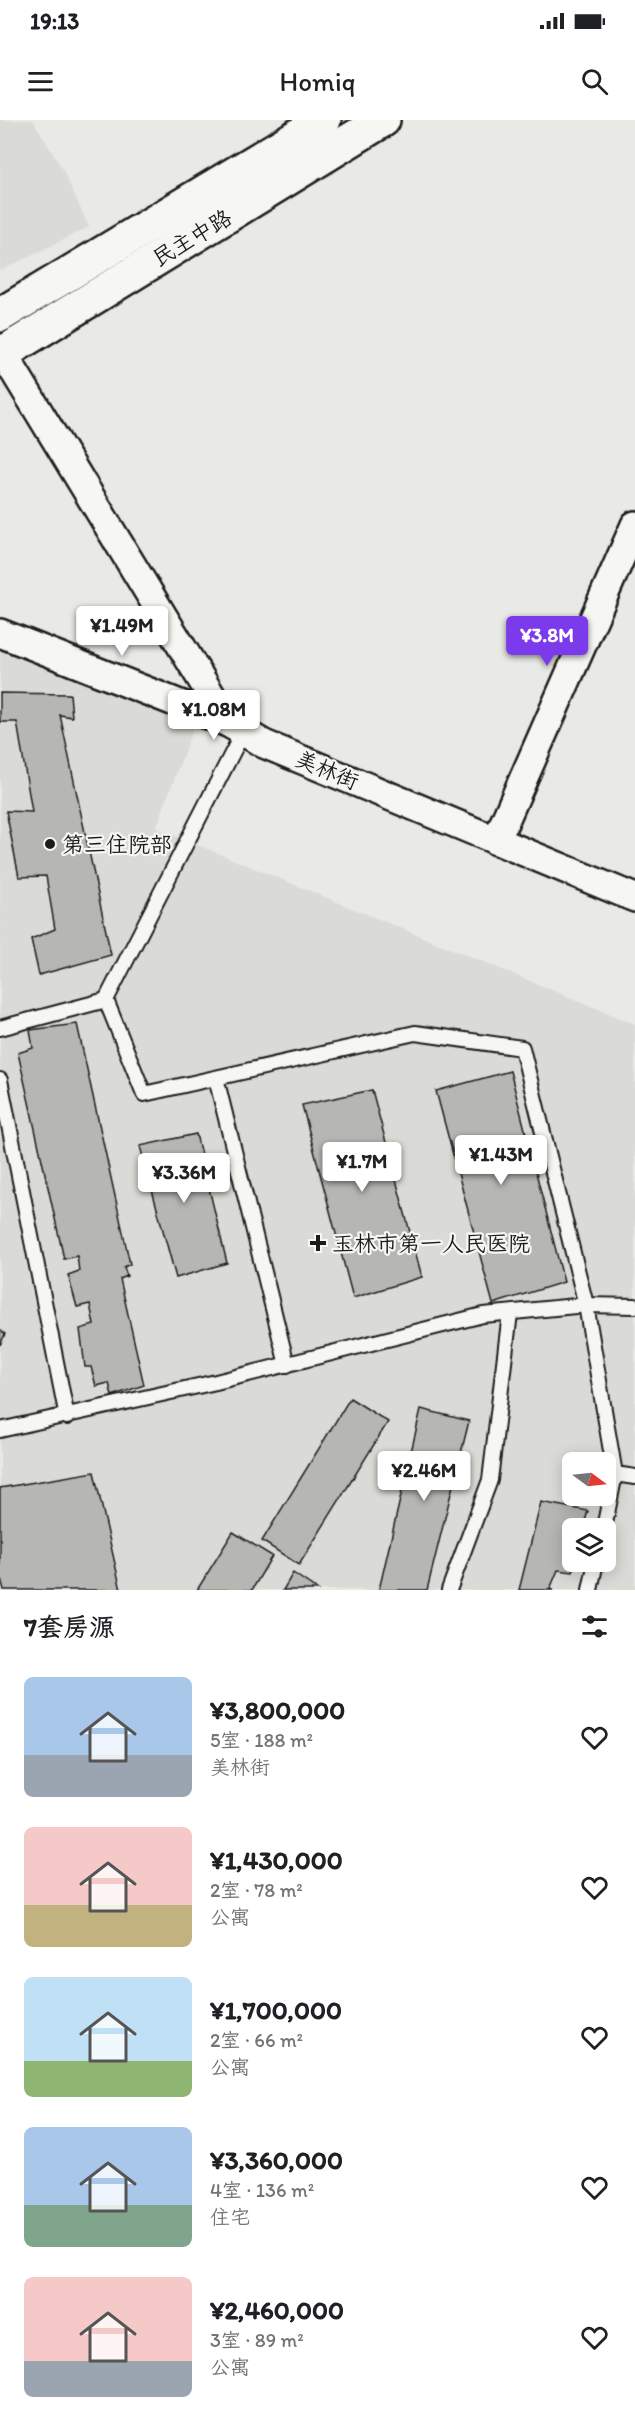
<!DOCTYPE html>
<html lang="zh">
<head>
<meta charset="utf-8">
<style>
	body { margin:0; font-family:Itim,"LXGW WenKai TC",sans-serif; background:#f6f6f6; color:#202124; height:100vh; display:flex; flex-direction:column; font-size:22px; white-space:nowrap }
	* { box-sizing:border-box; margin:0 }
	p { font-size:20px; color:#757577 }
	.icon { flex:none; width:33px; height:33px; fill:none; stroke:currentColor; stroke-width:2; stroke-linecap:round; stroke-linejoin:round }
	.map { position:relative; height:1470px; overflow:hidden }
	.details { display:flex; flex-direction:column; background:#fff; flex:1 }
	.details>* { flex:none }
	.needle { width:39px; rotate:105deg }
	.controls { position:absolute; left:562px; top:1332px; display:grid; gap:12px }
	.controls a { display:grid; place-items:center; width:54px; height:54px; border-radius:9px; background:#fff; box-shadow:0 3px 15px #0003; font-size:30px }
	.price { position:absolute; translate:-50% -51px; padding:0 14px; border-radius:6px; background:#fff; color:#222; font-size:20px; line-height:39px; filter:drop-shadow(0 2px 3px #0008) }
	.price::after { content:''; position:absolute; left:50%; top:36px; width:18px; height:14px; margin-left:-9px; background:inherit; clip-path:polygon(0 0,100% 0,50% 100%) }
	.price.on { background:#7c3aed; color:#fff }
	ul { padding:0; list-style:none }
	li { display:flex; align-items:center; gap:18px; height:150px; padding:0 24px }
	li span { display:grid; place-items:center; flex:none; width:168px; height:120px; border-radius:9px; color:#555 }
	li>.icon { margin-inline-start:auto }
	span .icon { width:72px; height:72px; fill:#fffc; stroke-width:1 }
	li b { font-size:26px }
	h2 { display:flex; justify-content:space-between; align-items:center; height:72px; padding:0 24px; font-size:26px }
	.status { display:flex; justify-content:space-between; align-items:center; height:42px; padding:0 30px; background:#fff; direction:ltr }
	.status svg { height:16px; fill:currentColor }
	header { display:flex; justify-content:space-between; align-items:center; height:78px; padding:0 24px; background:#fff; font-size:27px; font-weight:600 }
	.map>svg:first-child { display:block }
	.built { fill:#dadad6; fill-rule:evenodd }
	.building { fill:#b6b6b3; stroke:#1c1c1c; stroke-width:1.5 }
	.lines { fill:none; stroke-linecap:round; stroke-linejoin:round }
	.lane-casing { stroke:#1c1c1c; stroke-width:18 }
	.street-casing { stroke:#1c1c1c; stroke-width:32 }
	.primary-casing { stroke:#1c1c1c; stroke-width:38 }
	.lane { stroke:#f6f6f2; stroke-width:14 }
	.street { stroke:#f6f6f2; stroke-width:27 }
	.primary { stroke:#f6f6f2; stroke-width:33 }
	.poi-dot { fill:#1c1c1c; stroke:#f6f6f2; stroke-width:2 }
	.labels { text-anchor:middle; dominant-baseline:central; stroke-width:4.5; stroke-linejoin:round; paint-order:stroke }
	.street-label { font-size:22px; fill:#1c1c1c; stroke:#f6f6f2 }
	.poi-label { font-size:22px; fill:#1c1c1c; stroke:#f6f6f2; text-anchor:start }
</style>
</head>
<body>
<div class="status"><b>19:13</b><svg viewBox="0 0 49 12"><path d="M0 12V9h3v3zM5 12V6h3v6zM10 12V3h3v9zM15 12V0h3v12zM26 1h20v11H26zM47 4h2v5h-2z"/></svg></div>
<header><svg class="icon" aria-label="menu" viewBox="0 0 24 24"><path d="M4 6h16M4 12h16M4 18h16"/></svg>Homiq<svg class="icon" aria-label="search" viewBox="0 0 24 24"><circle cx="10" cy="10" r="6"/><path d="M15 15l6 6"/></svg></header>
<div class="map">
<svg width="635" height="1470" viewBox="0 0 635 1470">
	<rect width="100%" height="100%" fill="#e9e9e5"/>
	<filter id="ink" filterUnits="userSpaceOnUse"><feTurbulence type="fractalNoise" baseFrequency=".0167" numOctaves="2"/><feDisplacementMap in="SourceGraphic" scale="12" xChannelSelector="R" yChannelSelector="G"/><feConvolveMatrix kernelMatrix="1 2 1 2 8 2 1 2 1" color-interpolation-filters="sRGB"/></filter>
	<g filter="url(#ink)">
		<g class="built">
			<polygon points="0,0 33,0 63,50 89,107 0,151"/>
			<path d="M0 513 199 592 156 708 635 904V1470H0ZM573 1342H606V1376H573ZM573 1408H606V1442H573Z"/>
		</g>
		<g class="building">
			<polygon points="0,573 70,574 72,597 60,595 111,835 39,855 31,819 55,809 46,756 19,757 6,691 32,692 17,602 0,602"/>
			<polygon points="77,904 130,1144 124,1147 127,1156 120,1159 144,1265 112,1276 109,1263 96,1266 91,1247 85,1247 80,1209 94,1205 90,1184 77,1187 68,1155 79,1151 77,1136 64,1139 18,933 33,928 30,910"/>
			<polygon points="510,951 564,1162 493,1184 436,971"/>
			<polygon points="372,970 422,1157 353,1178 302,985"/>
			<polygon points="196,1014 227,1143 176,1158 140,1026"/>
			<polygon points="0,1210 5,1214 0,1225"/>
			<polygon points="350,1278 388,1302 299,1445 262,1421"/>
			<polygon points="421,1289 469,1301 427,1470 379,1470"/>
			<polygon points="94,1352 121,1470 4,1470 0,1455 0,1368"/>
			<polygon points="541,1382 588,1391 583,1408 573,1408 573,1442 576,1442 573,1452 558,1450 550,1469 553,1470 519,1470"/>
			<polygon points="233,1412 272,1436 252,1470 197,1470"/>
			<polygon points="293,1453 318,1470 283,1470"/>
		</g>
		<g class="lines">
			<g class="lane-casing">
				<g id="lane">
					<polyline points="106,880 144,974 415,913 522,928 586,1185 635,1186"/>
					<polyline points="0,908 106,880 243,612"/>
					<polyline points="216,958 287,1245"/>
					<polyline points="0,960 67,1297"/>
					<polyline points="0,1310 216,1262 483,1195 586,1185 615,1354 635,1357"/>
					<polyline points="604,1408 615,1354"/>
					<polyline points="449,1470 490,1360 510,1193"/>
					<polyline points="590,1470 596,1442"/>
				</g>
			</g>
			<g class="street-casing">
				<g id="street">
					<polyline points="0,228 228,603 264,624 635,778"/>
					<polyline points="0,513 228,603"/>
					<polyline points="496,721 635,405"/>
				</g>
			</g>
			<g class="primary-casing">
				<g id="primary">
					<polyline points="0,195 324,0"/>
					<polyline points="0,235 383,0"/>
				</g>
			</g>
			<use href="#lane" class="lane"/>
			<use href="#street" class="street"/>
			<use href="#primary" class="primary"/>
		</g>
	</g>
	<g class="poi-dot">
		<circle cx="50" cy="724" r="6"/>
		<path d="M315 1114h6v6h6v6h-6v6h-6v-6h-6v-6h6z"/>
	</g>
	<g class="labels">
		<g class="street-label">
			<text transform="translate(192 118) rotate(-31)">民主中路</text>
			<text transform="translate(327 650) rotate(23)">美林街</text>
		</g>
		<g class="poi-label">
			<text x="62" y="724">第三住院部</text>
			<text x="332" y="1123">玉林市第一人民医院</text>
		</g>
	</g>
</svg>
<div class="controls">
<a><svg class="needle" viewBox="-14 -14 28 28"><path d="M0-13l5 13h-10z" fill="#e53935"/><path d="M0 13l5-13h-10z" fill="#757577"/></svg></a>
<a><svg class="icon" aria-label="layers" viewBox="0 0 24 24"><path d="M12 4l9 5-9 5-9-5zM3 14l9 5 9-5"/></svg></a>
</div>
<b class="price" style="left:122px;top:537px">¥1.49M</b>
<b class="price on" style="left:547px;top:547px">¥3.8M</b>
<b class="price" style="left:214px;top:621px">¥1.08M</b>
<b class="price" style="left:501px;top:1066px">¥1.43M</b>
<b class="price" style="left:362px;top:1073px">¥1.7M</b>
<b class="price" style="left:184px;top:1084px">¥3.36M</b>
<b class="price" style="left:424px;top:1382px">¥2.46M</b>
</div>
<section class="details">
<h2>7套房源<svg class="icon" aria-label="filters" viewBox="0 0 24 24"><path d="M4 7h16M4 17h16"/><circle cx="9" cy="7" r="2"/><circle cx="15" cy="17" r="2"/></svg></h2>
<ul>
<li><span style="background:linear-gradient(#a9c7e8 65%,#9aa5b1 0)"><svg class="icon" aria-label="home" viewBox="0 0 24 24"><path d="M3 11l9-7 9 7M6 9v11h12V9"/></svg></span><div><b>¥3,800,000</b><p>5室 · 188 m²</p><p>美林街</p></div><svg class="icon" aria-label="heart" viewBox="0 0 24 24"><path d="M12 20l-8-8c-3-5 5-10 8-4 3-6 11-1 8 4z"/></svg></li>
<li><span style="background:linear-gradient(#f6c9c9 65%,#c2b280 0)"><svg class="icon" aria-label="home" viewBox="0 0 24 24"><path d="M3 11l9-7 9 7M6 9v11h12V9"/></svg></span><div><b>¥1,430,000</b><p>2室 · 78 m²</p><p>公寓</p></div><svg class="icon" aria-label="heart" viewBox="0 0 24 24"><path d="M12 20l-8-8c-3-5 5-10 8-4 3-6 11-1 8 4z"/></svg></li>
<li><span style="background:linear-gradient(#bfe0f5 70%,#8fb573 0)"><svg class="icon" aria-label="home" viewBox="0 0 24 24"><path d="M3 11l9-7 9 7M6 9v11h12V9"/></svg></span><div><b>¥1,700,000</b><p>2室 · 66 m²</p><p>公寓</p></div><svg class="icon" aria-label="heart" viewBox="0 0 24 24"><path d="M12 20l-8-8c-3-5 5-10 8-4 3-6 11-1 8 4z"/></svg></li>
<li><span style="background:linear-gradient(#a9c7e8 65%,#7fa58c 0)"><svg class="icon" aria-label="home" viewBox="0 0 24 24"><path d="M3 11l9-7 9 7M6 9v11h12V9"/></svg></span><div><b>¥3,360,000</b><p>4室 · 136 m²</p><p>住宅</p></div><svg class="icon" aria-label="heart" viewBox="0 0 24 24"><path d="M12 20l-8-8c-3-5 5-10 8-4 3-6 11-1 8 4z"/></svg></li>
<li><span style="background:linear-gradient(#f6c9c9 70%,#9aa5b1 0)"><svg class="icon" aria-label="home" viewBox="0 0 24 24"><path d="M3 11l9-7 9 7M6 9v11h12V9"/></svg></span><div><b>¥2,460,000</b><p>3室 · 89 m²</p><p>公寓</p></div><svg class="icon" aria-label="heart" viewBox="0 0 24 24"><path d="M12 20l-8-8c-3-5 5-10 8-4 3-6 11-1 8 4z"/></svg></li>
</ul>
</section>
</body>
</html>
